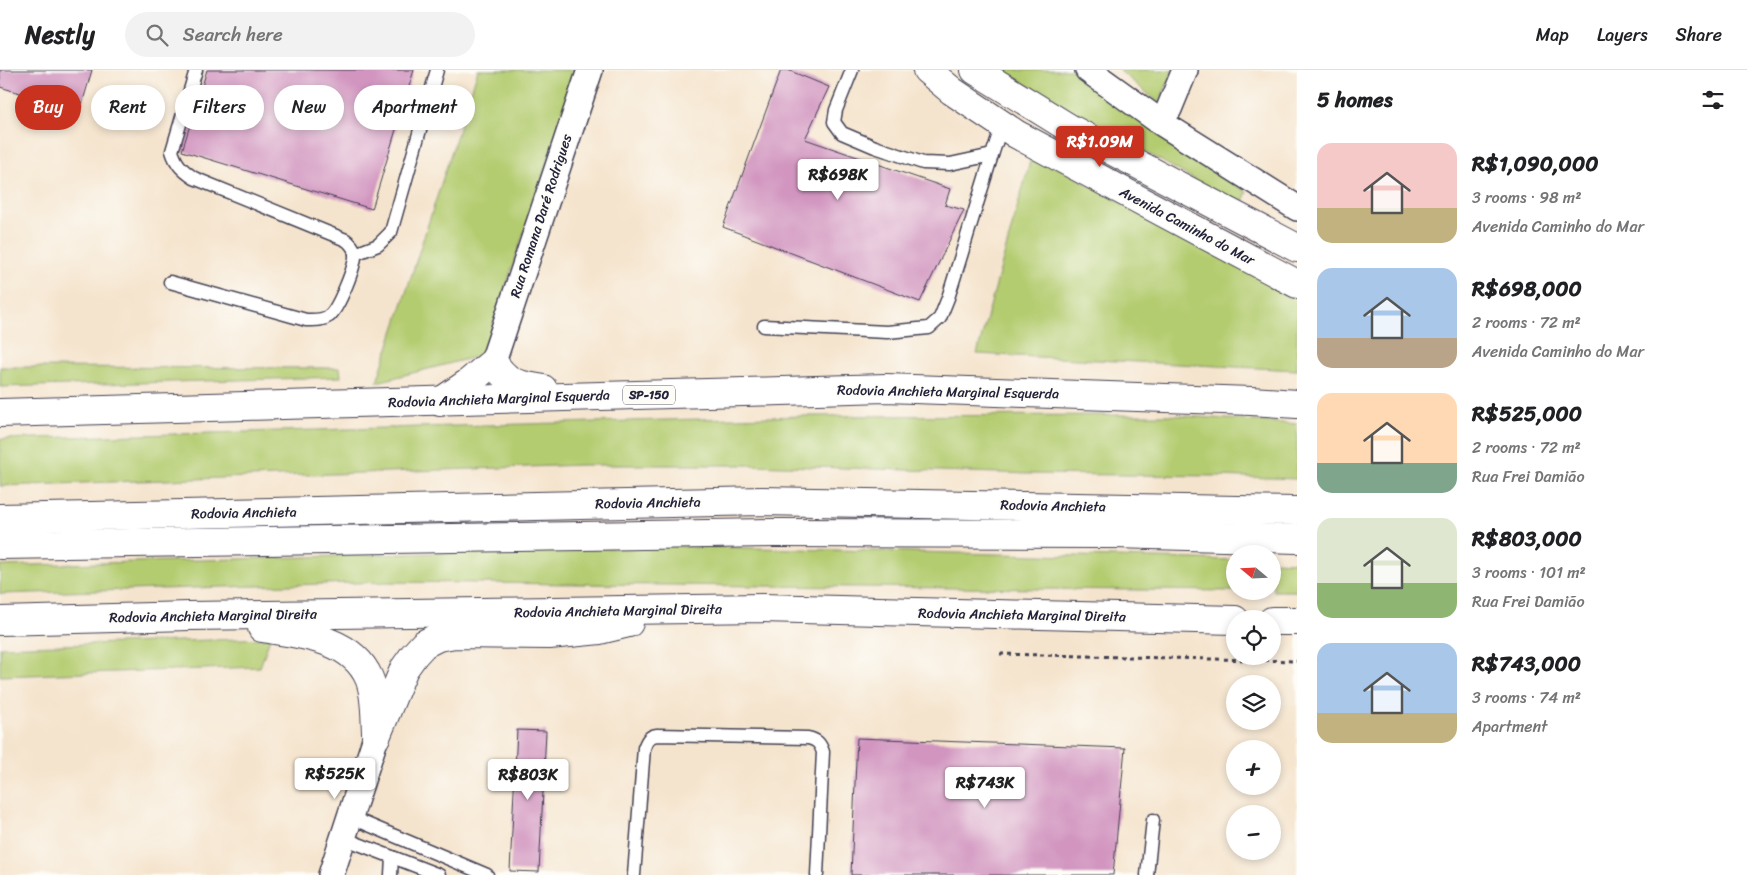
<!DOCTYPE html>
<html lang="en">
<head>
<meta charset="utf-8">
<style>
	body { margin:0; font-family:Sriracha,sans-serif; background:#f2f2f2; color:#202124; height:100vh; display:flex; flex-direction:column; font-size:19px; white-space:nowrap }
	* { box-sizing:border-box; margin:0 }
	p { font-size:16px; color:#757577 }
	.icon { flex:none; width:28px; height:28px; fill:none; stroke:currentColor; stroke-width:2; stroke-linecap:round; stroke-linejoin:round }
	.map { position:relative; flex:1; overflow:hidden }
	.details { display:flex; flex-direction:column; background:#fff; width:450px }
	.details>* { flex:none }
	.banner { position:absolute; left:15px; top:15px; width:475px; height:45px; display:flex; gap:10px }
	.needle { width:32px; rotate:289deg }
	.buttons { position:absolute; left:1226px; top:475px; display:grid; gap:10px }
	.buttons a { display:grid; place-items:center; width:55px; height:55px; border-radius:50%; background:#fff; box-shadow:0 2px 8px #0003; font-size:25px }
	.price { position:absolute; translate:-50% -42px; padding:0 11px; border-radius:5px; background:#fff; color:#222; font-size:16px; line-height:32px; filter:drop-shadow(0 1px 2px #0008) }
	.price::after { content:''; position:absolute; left:50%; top:30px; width:15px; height:11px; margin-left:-8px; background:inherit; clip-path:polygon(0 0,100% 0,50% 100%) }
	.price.on { background:#c8321e; color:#fff }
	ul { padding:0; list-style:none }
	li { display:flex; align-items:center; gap:15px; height:125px; padding:0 20px }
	li span { display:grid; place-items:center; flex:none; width:140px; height:100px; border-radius:15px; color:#555 }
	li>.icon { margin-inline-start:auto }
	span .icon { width:60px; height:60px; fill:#fffc; stroke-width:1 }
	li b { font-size:21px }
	h2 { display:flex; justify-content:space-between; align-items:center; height:60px; padding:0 20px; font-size:21px }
	.chip { padding:0 18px; border-radius:22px; background:#fff; box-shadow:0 2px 8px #0003; font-size:18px; line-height:45px }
	.chip.on { background:#c8321e; color:#fff }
	header { display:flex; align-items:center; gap:30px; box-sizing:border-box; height:70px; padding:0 25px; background:#fff; border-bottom:1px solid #e0e0e0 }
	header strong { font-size:24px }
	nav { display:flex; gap:28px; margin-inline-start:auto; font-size:18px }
	.search { width:350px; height:45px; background:#f2f2f2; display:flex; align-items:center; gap:12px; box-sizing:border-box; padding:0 18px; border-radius:28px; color:#757577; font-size:19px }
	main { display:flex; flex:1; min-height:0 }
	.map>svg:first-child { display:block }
	.green { fill:#b4cc70; stroke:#6b7756 }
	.building { fill:#d295c0 }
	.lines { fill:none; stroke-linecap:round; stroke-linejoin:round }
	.service-casing { stroke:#423f51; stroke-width:15 }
	.minor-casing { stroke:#423f51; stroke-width:28 }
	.tertiary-casing { stroke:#423f51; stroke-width:30 }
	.secondary-casing { stroke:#423f51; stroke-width:30 }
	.trunk-casing { stroke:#423f51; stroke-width:30 }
	.motorway-casing { stroke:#423f51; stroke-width:30 }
	.path { stroke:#423f51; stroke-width:3; stroke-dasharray:4 4; stroke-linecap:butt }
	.service { stroke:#fff; stroke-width:12 }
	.minor { stroke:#fff; stroke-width:25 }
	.tertiary { stroke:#fff; stroke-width:28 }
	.secondary { stroke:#fff; stroke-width:28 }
	.trunk { stroke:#fff; stroke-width:28 }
	.motorway { stroke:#fff; stroke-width:28 }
	.labels { text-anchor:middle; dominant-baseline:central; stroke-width:4; stroke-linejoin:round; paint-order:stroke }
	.shield { fill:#fdfcf7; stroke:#646373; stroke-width:1 }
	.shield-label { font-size:12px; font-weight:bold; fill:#22223b }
	.street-label { font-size:14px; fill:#22223b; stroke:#fdfcf7 }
</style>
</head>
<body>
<header>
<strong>Nestly</strong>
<div class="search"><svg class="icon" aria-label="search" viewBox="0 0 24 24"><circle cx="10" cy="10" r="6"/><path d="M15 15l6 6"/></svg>Search here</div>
<nav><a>Map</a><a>Layers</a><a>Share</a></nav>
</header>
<main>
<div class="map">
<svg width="1297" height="805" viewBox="0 0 1297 805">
	<rect width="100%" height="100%" fill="#fdfcf7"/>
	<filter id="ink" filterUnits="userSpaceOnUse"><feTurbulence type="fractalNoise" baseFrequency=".02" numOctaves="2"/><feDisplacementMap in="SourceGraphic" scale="10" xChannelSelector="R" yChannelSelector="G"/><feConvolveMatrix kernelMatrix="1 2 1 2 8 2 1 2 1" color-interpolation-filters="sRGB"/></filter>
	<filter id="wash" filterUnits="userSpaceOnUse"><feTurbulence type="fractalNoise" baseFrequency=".0096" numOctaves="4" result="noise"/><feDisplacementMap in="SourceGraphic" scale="20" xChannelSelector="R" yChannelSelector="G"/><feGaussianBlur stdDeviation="1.12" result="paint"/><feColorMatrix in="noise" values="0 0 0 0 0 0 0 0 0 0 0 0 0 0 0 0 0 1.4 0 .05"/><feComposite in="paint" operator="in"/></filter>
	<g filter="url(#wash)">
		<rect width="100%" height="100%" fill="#f5e4cd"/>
		<g class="green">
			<polygon points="478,0 578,0 483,285 377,312"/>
			<polygon points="1001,0 1076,0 1170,73 1247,122 1241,136"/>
			<polygon points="1119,0 1173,0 1159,33"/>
			<polygon points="1032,84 1297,227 1297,300 977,284"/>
			<polygon points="0,297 340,298 341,307 0,317"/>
			<polygon points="1169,345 1297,354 1297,409 1219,406 1031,404 752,395 582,395 0,416 0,369 805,346"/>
			<polygon points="675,476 1235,490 1235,521 386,512 0,524 0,496"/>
			<polygon points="1273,491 1297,492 1297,521 1273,521"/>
			<polygon points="270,568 260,597 0,606 0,577"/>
		</g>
		<g id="blocks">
			<g class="building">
				<polygon points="0,0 92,0 80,41 0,17"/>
				<polygon points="207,0 414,0 372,139 182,81"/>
				<polygon points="781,0 788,0 829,17 805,69 950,119 945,135 964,140 920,232 723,157"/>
				<polygon points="517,660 546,661 539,802 510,801"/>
				<polygon points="857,668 1125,678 1113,805 851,805"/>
			</g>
		</g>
	</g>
	<g filter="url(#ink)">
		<use href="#blocks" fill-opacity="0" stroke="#423f51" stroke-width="1"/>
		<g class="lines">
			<g class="service-casing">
				<g id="service">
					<polyline points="852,0 836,40 834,52 842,63 875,77 923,93 950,94 992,85 1002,55"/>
					<polyline points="355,184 378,175 391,162 437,0"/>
					<path d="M170 212 306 250C314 250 322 251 329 246 338 239 357 194 355 182 353 176 350 173 346 170L194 108C182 100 176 94 172 81L196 0"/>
					<polyline points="764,256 887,262 929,258 940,248 948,228 992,85"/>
					<polyline points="350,747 487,805"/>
					<polyline points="343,768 439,805"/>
					<polyline points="391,805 392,787"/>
					<path d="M634 805 644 678C647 670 649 666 657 665L808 668C817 670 820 673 823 682L817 805"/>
					<polyline points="1147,805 1153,750"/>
				</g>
			</g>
			<g class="minor-casing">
				<g id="minor">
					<polyline points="1088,0 1163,54 1297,138"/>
					<polyline points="1169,39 1185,0"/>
					<polyline points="493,292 590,0"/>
					<polyline points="331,805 376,667"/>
				</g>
			</g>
			<g class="tertiary-casing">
				<polyline id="tertiary" points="975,0 1069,58 1297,178"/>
			</g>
			<g class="secondary-casing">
				<polyline id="secondary" points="927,0 952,21 1016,64 1297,214"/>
			</g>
			<g class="trunk-casing">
				<g id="trunk">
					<path d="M440 332 468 313 493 292C509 315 517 314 543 319"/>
					<polyline points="0,343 886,318 1251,331 1297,334"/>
					<polyline points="0,551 189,546 762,538 1235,550"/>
					<polyline points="1272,551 1297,551"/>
					<path d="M262 558C300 564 352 568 369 608 376 624 375 646 376 662"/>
					<polyline points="376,667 404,599 414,585 424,574 438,567 455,564 549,565 600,560 629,553"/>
				</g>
			</g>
			<g class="motorway-casing">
				<g id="motorway">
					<polyline points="0,448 762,431 1297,441"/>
					<polyline points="0,475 774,463 1115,464 1297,469"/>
				</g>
			</g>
			<polyline class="path" points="1000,584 1297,591"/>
			<use href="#service" class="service"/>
			<use href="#minor" class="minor"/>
			<use href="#tertiary" class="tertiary"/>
			<use href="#secondary" class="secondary"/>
			<use href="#trunk" class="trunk"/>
			<use href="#motorway" class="motorway"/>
		</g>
	</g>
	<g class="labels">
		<rect class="shield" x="623" y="315.5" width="52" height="19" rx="4"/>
		<g class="shield-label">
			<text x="649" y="325">SP-150</text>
		</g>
		<g class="street-label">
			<text transform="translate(541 146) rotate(-72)">Rua Romana Daré Rodrigues</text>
			<text transform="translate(1187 156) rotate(28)">Avenida Caminho do Mar</text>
			<text transform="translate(948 322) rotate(1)">Rodovia Anchieta Marginal Esquerda</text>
			<text transform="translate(499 329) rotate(-2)">Rodovia Anchieta Marginal Esquerda</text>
			<text transform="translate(648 433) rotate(-1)">Rodovia Anchieta</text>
			<text transform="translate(1053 436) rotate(1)">Rodovia Anchieta</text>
			<text transform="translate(244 443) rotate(-1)">Rodovia Anchieta</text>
			<text transform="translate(618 541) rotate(-1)">Rodovia Anchieta Marginal Direita</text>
			<text transform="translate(1022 545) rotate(1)">Rodovia Anchieta Marginal Direita</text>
			<text transform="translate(213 546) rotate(-1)">Rodovia Anchieta Marginal Direita</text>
		</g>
	</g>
</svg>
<div class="buttons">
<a><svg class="needle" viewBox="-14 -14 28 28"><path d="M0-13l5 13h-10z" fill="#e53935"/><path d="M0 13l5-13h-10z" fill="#757577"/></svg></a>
<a><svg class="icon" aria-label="locate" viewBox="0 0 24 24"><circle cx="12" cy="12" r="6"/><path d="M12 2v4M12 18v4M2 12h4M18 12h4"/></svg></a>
<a><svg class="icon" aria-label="layers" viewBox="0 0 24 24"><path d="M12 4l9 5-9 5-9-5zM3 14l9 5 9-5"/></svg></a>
<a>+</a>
<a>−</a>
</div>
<b class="price on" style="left:1100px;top:98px">R$1.09M</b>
<b class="price" style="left:838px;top:131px">R$698K</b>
<b class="price" style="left:335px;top:730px">R$525K</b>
<b class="price" style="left:528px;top:731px">R$803K</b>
<b class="price" style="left:985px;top:739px">R$743K</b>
<div class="banner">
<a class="chip on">Buy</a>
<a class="chip">Rent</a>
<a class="chip">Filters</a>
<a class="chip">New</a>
<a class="chip">Apartment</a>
</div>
</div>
<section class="details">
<h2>5 homes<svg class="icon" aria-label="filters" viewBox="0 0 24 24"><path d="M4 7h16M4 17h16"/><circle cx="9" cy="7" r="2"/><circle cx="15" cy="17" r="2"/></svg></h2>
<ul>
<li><span style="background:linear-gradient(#f6c9c9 65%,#c2b280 0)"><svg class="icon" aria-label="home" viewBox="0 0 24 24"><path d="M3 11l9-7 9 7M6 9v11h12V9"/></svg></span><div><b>R$1,090,000</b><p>3 rooms · 98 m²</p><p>Avenida Caminho do Mar</p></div></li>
<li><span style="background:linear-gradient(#a9c7e8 70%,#b9a48a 0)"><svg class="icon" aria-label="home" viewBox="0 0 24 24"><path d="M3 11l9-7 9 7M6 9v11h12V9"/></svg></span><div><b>R$698,000</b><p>2 rooms · 72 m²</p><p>Avenida Caminho do Mar</p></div></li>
<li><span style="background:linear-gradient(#ffd9b3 70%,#7fa58c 0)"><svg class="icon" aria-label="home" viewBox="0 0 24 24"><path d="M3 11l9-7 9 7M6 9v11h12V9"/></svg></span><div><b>R$525,000</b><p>2 rooms · 72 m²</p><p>Rua Frei Damião</p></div></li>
<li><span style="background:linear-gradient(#dfe7d0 65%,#8fb573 0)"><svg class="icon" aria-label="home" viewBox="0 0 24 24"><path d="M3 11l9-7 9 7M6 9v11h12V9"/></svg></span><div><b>R$803,000</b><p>3 rooms · 101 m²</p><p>Rua Frei Damião</p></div></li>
<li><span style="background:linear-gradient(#a9c7e8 70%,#c2b280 0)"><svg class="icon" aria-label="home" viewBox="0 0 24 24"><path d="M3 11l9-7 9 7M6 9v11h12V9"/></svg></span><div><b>R$743,000</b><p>3 rooms · 74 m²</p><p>Apartment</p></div></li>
</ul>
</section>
</main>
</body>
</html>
